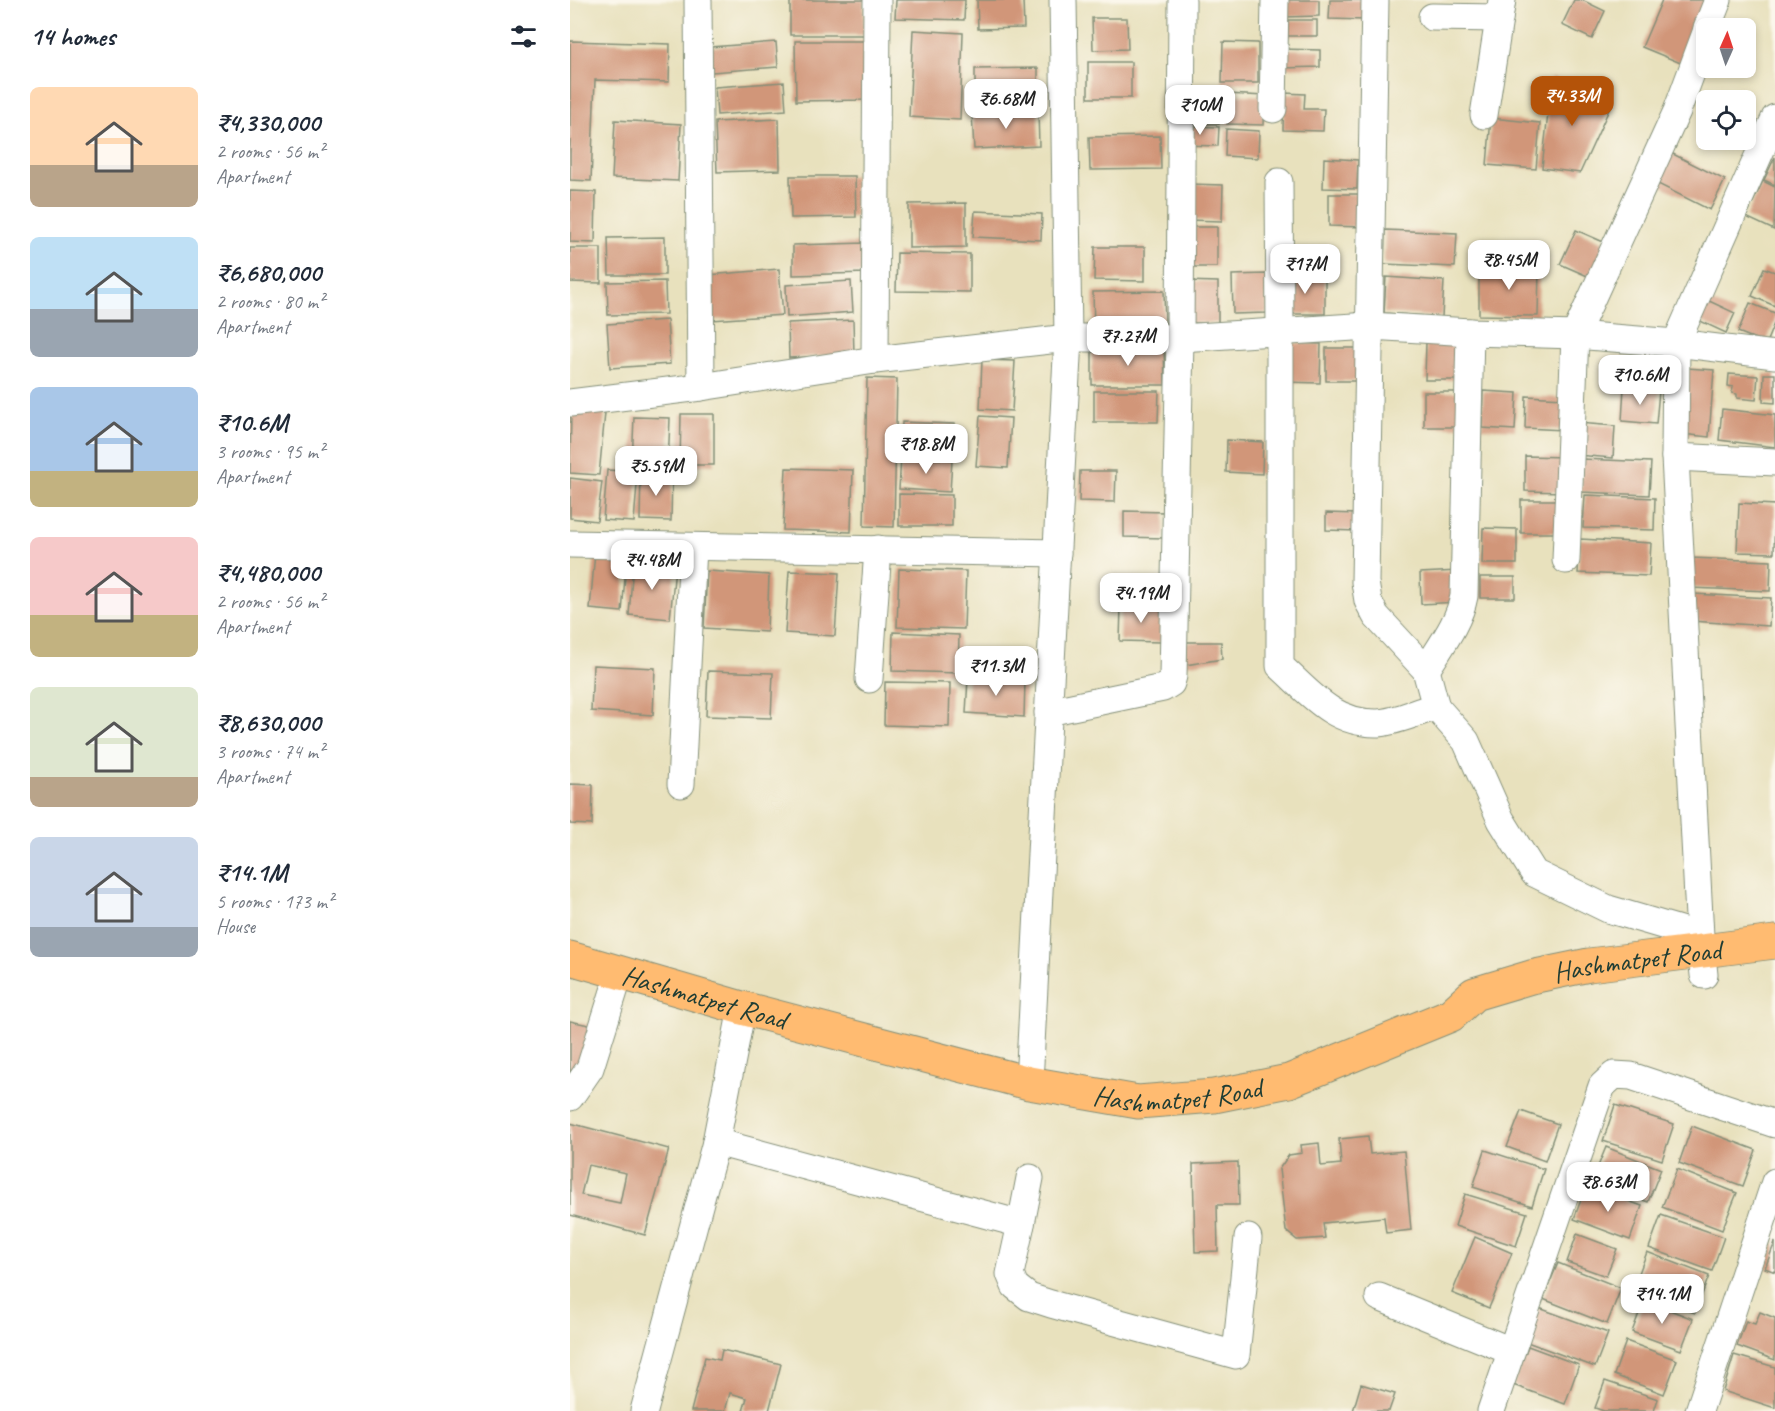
<!DOCTYPE html>
<html lang="en">
<head>
<meta charset="utf-8">
<style>
	body { margin:0; font-family:Caveat,sans-serif; background:#f2f2f3; color:#1f2937; height:100vh; display:flex; flex-direction:column; font-size:22px; white-space:nowrap }
	* { box-sizing:border-box; margin:0 }
	p { font-size:20px; color:#747a83 }
	.icon { flex:none; width:33px; height:33px; fill:none; stroke:currentColor; stroke-width:2; stroke-linecap:round; stroke-linejoin:round }
	.map { position:relative; flex:1; overflow:hidden }
	.side { display:flex; flex-direction:column; background:#fff; width:570px }
	.side>* { flex:none }
	.needle { width:39px; rotate:3deg }
	.controls { position:absolute; left:1126px; top:18px; display:grid; gap:12px }
	.controls a { display:grid; place-items:center; width:60px; height:60px; border-radius:9px; background:#fff; box-shadow:0 3px 9px #0003; font-size:30px }
	.price { position:absolute; translate:-50% -51px; padding:0 14px; border-radius:12px; background:#fff; color:#222; font-size:20px; line-height:39px; filter:drop-shadow(0 2px 3px #0008) }
	.price::after { content:''; position:absolute; left:50%; top:36px; width:18px; height:14px; margin-left:-9px; background:inherit; clip-path:polygon(0 0,100% 0,50% 100%) }
	.price.active { background:#b45309; color:#fff }
	ul { padding:0; list-style:none }
	li { display:flex; align-items:center; gap:18px; height:150px; padding:0 30px }
	li span { display:grid; place-items:center; flex:none; width:168px; height:120px; border-radius:9px; color:#555 }
	li>.icon { margin-inline-start:auto }
	span .icon { width:72px; height:72px; fill:#fffc; stroke-width:1 }
	li b { font-size:26px }
	h2 { display:flex; justify-content:space-between; align-items:center; height:72px; padding:0 30px; font-size:26px }
	main { display:flex; flex:1; min-height:0 }
	.map>svg:first-child { display:block }
	.building { fill:#d19679; fill-rule:evenodd }
	.lines { fill:none; stroke-linecap:round; stroke-linejoin:round }
	.minor-casing { stroke:#848f78; stroke-width:29 }
	.major-casing { stroke:#848f78; stroke-width:35 }
	.minor { stroke:#fff; stroke-width:27 }
	.major { stroke:#ffbb71; stroke-width:33 }
	.labels { text-anchor:middle; dominant-baseline:central; stroke-width:5; stroke-linejoin:round; paint-order:stroke }
	.street-label { font-size:28px; fill:#1f3d34; stroke:#fbf7ec }
</style>
</head>
<body>
<main>
<section class="side">
<h2>14 homes<svg class="icon" aria-label="filters" viewBox="0 0 24 24"><path d="M4 7h16M4 17h16"/><circle cx="9" cy="7" r="2"/><circle cx="15" cy="17" r="2"/></svg></h2>
<ul>
<li><span style="background:linear-gradient(#ffd9b3 65%,#b9a48a 0)"><svg class="icon" aria-label="home" viewBox="0 0 24 24"><path d="M3 11l9-7 9 7M6 9v11h12V9"/></svg></span><div><b>₹4,330,000</b><p>2 rooms · 56 m²</p><p>Apartment</p></div></li>
<li><span style="background:linear-gradient(#bfe0f5 60%,#9aa5b1 0)"><svg class="icon" aria-label="home" viewBox="0 0 24 24"><path d="M3 11l9-7 9 7M6 9v11h12V9"/></svg></span><div><b>₹6,680,000</b><p>2 rooms · 80 m²</p><p>Apartment</p></div></li>
<li><span style="background:linear-gradient(#a9c7e8 70%,#c2b280 0)"><svg class="icon" aria-label="home" viewBox="0 0 24 24"><path d="M3 11l9-7 9 7M6 9v11h12V9"/></svg></span><div><b>₹10.6M</b><p>3 rooms · 95 m²</p><p>Apartment</p></div></li>
<li><span style="background:linear-gradient(#f6c9c9 65%,#c2b280 0)"><svg class="icon" aria-label="home" viewBox="0 0 24 24"><path d="M3 11l9-7 9 7M6 9v11h12V9"/></svg></span><div><b>₹4,480,000</b><p>2 rooms · 56 m²</p><p>Apartment</p></div></li>
<li><span style="background:linear-gradient(#dfe7d0 75%,#b9a48a 0)"><svg class="icon" aria-label="home" viewBox="0 0 24 24"><path d="M3 11l9-7 9 7M6 9v11h12V9"/></svg></span><div><b>₹8,630,000</b><p>3 rooms · 74 m²</p><p>Apartment</p></div></li>
<li><span style="background:linear-gradient(#c9d6e8 75%,#9aa5b1 0)"><svg class="icon" aria-label="home" viewBox="0 0 24 24"><path d="M3 11l9-7 9 7M6 9v11h12V9"/></svg></span><div><b>₹14.1M</b><p>5 rooms · 173 m²</p><p>House</p></div></li>
</ul>
</section>
<div class="map">
<svg width="1205" height="1411" viewBox="0 0 1205 1411">
	<rect width="100%" height="100%" fill="#fbf7ec"/>
	<filter id="ink" filterUnits="userSpaceOnUse"><feTurbulence type="fractalNoise" baseFrequency=".0167" numOctaves="2"/><feDisplacementMap in="SourceGraphic" scale="12" xChannelSelector="R" yChannelSelector="G"/><feConvolveMatrix kernelMatrix="1 2 1 2 8 2 1 2 1" color-interpolation-filters="sRGB"/></filter>
	<filter id="wash" filterUnits="userSpaceOnUse"><feTurbulence type="fractalNoise" baseFrequency=".008" numOctaves="4" result="noise"/><feDisplacementMap in="SourceGraphic" scale="24" xChannelSelector="R" yChannelSelector="G"/><feGaussianBlur stdDeviation="1.35" result="paint"/><feColorMatrix in="noise" values="0 0 0 0 0 0 0 0 0 0 0 0 0 0 0 0 0 1.4 0 .05"/><feComposite in="paint" operator="in"/></filter>
	<g filter="url(#wash)">
		<rect width="100%" height="100%" fill="#e8e1bd"/>
		<g id="blocks">
			<g class="building">
				<rect x="220" y="0" width="74" height="35"/>
				<polygon points="326,0 395,0 394,20 325,18"/>
				<polygon points="407,0 453,0 454,28 408,29"/>
				<polygon points="713,0 749,0 749,16 714,17"/>
				<polygon points="760,0 796,0 796,20 759,19"/>
				<polygon points="1004,0 1012,0 1035,11 1022,39 992,25"/>
				<polygon points="1092,0 1139,0 1113,64 1072,47"/>
				<polygon points="522,18 557,18 558,49 523,50"/>
				<rect x="712" y="20" width="35" height="16"/>
				<polygon points="343,30 393,33 390,120 339,117"/>
				<polygon points="0,41 100,44 99,82 25,80 21,181 0,180"/>
				<polygon points="225,41 298,41 298,100 226,101"/>
				<polygon points="206,42 208,67 142,72 140,47"/>
				<polygon points="653,42 688,43 688,83 652,83"/>
				<polygon points="711,49 750,50 750,67 711,68"/>
				<rect x="518" y="62" width="43" height="36"/>
				<polygon points="468,68 468,106 405,107 405,69"/>
				<polygon points="982,77 1042,103 1010,173 972,168"/>
				<polygon points="214,82 216,110 147,115 145,87"/>
				<polygon points="614,91 649,92 649,124 614,124"/>
				<polygon points="714,93 735,94 734,109 754,109 753,131 713,130"/>
				<polygon points="657,94 695,96 694,125 657,124"/>
				<polygon points="468,111 469,146 404,149 402,114"/>
				<polygon points="921,118 970,123 966,169 917,165"/>
				<polygon points="209,119 210,170 147,172 145,122"/>
				<polygon points="45,120 111,124 108,181 42,178"/>
				<polygon points="613,126 649,127 648,146 612,145"/>
				<polygon points="656,129 689,131 688,158 655,156"/>
				<polygon points="590,136 591,169 520,170 519,137"/>
				<polygon points="1099,152 1155,180 1140,210 1084,182"/>
				<polygon points="1205,157 1205,185 1194,180"/>
				<polygon points="754,158 788,160 787,189 753,188"/>
				<polygon points="220,176 285,176 286,217 221,218"/>
				<polygon points="1193,181 1205,187 1204,230 1176,217"/>
				<polygon points="617,184 653,185 652,221 616,220"/>
				<polygon points="0,191 26,192 25,243 0,242"/>
				<polygon points="759,194 795,194 794,227 759,226"/>
				<polygon points="396,203 396,247 339,248 339,204"/>
				<polygon points="405,211 472,214 471,240 403,237"/>
				<rect x="616" y="227" width="31" height="40"/>
				<polygon points="815,230 887,233 885,267 814,264"/>
				<polygon points="1006,230 1038,244 1022,278 990,264"/>
				<polygon points="95,237 95,275 39,275 38,238"/>
				<polygon points="296,243 297,273 223,275 223,245"/>
				<polygon points="525,247 575,247 575,281 524,280"/>
				<polygon points="0,248 31,248 31,283 0,282"/>
				<polygon points="327,253 400,254 400,292 326,291"/>
				<polygon points="909,267 969,268 968,316 909,315"/>
				<polygon points="1194,268 1205,272 1205,306 1182,296"/>
				<polygon points="209,269 213,315 142,320 138,275"/>
				<polygon points="696,274 697,313 663,314 662,275"/>
				<rect x="715" y="276" width="40" height="38"/>
				<polygon points="816,277 874,281 872,317 814,313"/>
				<polygon points="95,281 96,314 38,315 37,282"/>
				<polygon points="281,281 283,312 217,317 216,285"/>
				<polygon points="614,281 648,282 648,323 614,323"/>
				<polygon points="594,291 595,327 524,328 523,292"/>
				<polygon points="1137,300 1165,313 1156,333 1128,320"/>
				<polygon points="1180,303 1205,313 1205,321 1196,343 1168,332"/>
				<polygon points="97,320 100,364 40,368 37,324"/>
				<polygon points="283,320 284,354 219,358 218,323"/>
				<polygon points="856,342 890,342 890,380 855,380"/>
				<polygon points="715,343 751,344 750,383 714,382"/>
				<polygon points="756,348 790,348 789,381 756,381"/>
				<polygon points="522,349 594,349 595,385 522,385"/>
				<polygon points="412,360 445,361 442,411 410,409"/>
				<polygon points="1117,368 1144,370 1139,437 1112,434"/>
				<polygon points="1159,374 1188,376 1186,400 1167,398 1167,394 1162,393 1163,387 1158,386"/>
				<polygon points="1194,374 1205,374 1205,403 1193,402"/>
				<polygon points="297,378 327,379 324,527 294,526"/>
				<polygon points="1054,387 1089,391 1086,424 1052,421"/>
				<polygon points="524,391 589,391 588,422 524,422"/>
				<polygon points="913,391 947,393 945,430 912,428"/>
				<rect x="854" y="392" width="35" height="35"/>
				<polygon points="956,396 994,398 993,430 955,428"/>
				<polygon points="1152,409 1205,415 1205,447 1149,440"/>
				<polygon points="1,410 35,413 29,475 0,473"/>
				<polygon points="111,414 144,414 144,465 110,465"/>
				<polygon points="410,416 441,418 438,468 406,466"/>
				<polygon points="64,417 100,418 98,466 62,464"/>
				<polygon points="332,422 385,424 384,456 331,454"/>
				<polygon points="1008,423 1045,426 1043,458 1006,455"/>
				<polygon points="657,440 693,442 692,474 656,472"/>
				<polygon points="955,456 995,457 994,492 955,491"/>
				<polygon points="331,457 382,460 380,492 329,489"/>
				<polygon points="1012,459 1081,462 1079,495 1011,492"/>
				<polygon points="216,468 283,470 281,532 213,530"/>
				<polygon points="37,470 68,472 64,522 33,520"/>
				<polygon points="510,471 546,471 545,502 509,501"/>
				<polygon points="71,473 102,474 101,521 70,520"/>
				<polygon points="0,478 32,482 27,521 0,518"/>
				<polygon points="329,494 382,495 382,526 329,526"/>
				<polygon points="1015,495 1085,498 1084,530 1013,528"/>
				<rect x="951" y="500" width="44" height="33"/>
				<polygon points="1169,503 1205,505 1204,553 1167,552"/>
				<polygon points="554,511 595,512 594,538 554,537"/>
				<polygon points="756,513 788,514 787,531 756,530"/>
				<polygon points="913,528 947,529 947,564 912,564"/>
				<polygon points="1010,539 1081,543 1079,576 1008,573"/>
				<polygon points="25,552 57,555 52,612 20,609"/>
				<polygon points="1120,558 1201,561 1200,591 1119,588"/>
				<polygon points="63,564 105,568 100,619 59,615"/>
				<polygon points="329,569 396,571 394,629 327,627"/>
				<polygon points="137,571 199,575 197,632 134,628"/>
				<polygon points="219,571 269,573 265,636 215,633"/>
				<polygon points="888,571 889,602 851,604 850,573"/>
				<rect x="910" y="577" width="35" height="21"/>
				<polygon points="1123,594 1201,598 1199,626 1121,621"/>
				<polygon points="551,606 592,607 591,642 550,641"/>
				<polygon points="323,632 389,635 388,673 322,671"/>
				<polygon points="615,642 651,642 652,659 615,665"/>
				<polygon points="23,665 85,668 83,715 21,711"/>
				<polygon points="138,671 203,673 201,718 136,716"/>
				<polygon points="398,678 455,681 454,717 396,713"/>
				<polygon points="315,682 380,683 379,727 314,725"/>
				<polygon points="0,784 23,785 22,825 0,824"/>
				<polygon points="0,1021 19,1025 8,1076 0,1074"/>
				<polygon points="1045,1105 1104,1124 1092,1160 1033,1141"/>
				<polygon points="951,1111 988,1124 975,1161 937,1147"/>
				<path d="M0 1123 99 1149 75 1235 0 1215ZM18 1165 56 1173 50 1203 11 1195Z"/>
				<polygon points="1122,1126 1186,1150 1173,1186 1109,1163"/>
				<polygon points="798,1136 800,1154 834,1151 841,1230 816,1233 814,1217 753,1223 755,1238 727,1240 716,1231 709,1169 719,1155 732,1153 731,1145 749,1143 751,1166 771,1164 769,1139"/>
				<polygon points="1036,1147 1091,1169 1078,1202 1022,1181"/>
				<polygon points="915,1150 974,1169 962,1206 903,1187"/>
				<polygon points="668,1162 669,1205 647,1205 648,1251 625,1252 623,1164"/>
				<polygon points="1107,1169 1167,1193 1152,1230 1092,1207"/>
				<polygon points="1016,1186 1072,1206 1060,1240 1004,1219"/>
				<polygon points="895,1194 957,1213 946,1246 885,1226"/>
				<polygon points="1091,1215 1154,1237 1142,1271 1079,1248"/>
				<polygon points="1007,1234 1047,1249 1036,1276 997,1262"/>
				<polygon points="905,1237 942,1253 919,1308 882,1293"/>
				<polygon points="1205,1242 1205,1272 1195,1268"/>
				<polygon points="1077,1252 1139,1276 1125,1313 1063,1289"/>
				<polygon points="988,1263 1051,1288 1037,1324 973,1299"/>
				<polygon points="1074,1300 1123,1319 1111,1350 1062,1332"/>
				<polygon points="969,1308 1038,1333 1025,1367 957,1342"/>
				<polygon points="1190,1312 1205,1318 1205,1360 1167,1346 1176,1321 1185,1324"/>
				<polygon points="1056,1341 1107,1360 1094,1394 1044,1375"/>
				<polygon points="958,1346 1009,1365 995,1404 943,1385"/>
				<polygon points="152,1350 211,1364 199,1411 173,1411 177,1398 160,1393 155,1411 121,1411 135,1357 150,1360"/>
				<polygon points="1164,1355 1205,1367 1205,1408 1153,1391"/>
				<polygon points="1035,1381 1088,1399 1084,1411 1034,1411 1025,1408"/>
				<polygon points="791,1384 825,1394 819,1411 783,1411"/>
			</g>
		</g>
	</g>
	<g filter="url(#ink)">
		<use href="#blocks" fill-opacity="0" stroke="#848f78" stroke-width="1.5"/>
		<g class="lines">
			<g class="minor-casing">
				<g id="minor">
					<polyline points="128,0 131,387"/>
					<polyline points="805,0 795,582 798,601 806,616 856,670 866,707"/>
					<polyline points="862,17 929,18"/>
					<polyline points="1137,28 1148,0"/>
					<polyline points="703,109 705,0"/>
					<polyline points="914,115 932,0"/>
					<path d="M709 182 710 331V666C740 693 763 724 808 723 826 722 848 711 866 707L896 741 931 820 964 873 1038 909 1130 936"/>
					<polyline points="305,360 307,0"/>
					<polyline points="0,403 131,387 305,360 498,338 610,338 800,326 900,332 1005,335 1106,343 1205,355"/>
					<polyline points="1105,457 1205,462"/>
					<polyline points="0,544 487,553"/>
					<polyline points="996,560 1005,335 1107,111 1137,30"/>
					<path d="M856 670C870 647 889 623 894 596L900 332"/>
					<polyline points="299,679 308,549"/>
					<polyline points="478,712 593,688 601,683 603,676 610,338 612,0"/>
					<polyline points="111,784 123,547"/>
					<polyline points="1134,975 1130,936 1105,457 1106,343 1205,118"/>
					<polyline points="459,1083 498,338 493,0"/>
					<polyline points="0,1097 20,1068 50,972"/>
					<polyline points="146,1142 451,1224 440,1274 445,1286 459,1297 481,1304 666,1355 678,1238"/>
					<polyline points="451,1224 460,1178"/>
					<polyline points="809,1297 941,1351"/>
					<polyline points="74,1411 146,1142 172,1008"/>
					<polyline points="921,1411 1032,1086 1044,1075 1061,1076 1205,1124"/>
					<polyline points="1129,1411 1205,1182"/>
				</g>
			</g>
			<g class="major-casing">
				<g id="major">
					<path id="s1" d="M0 958 172 1008 459 1083 568 1102 644 1096 719 1081 881 1015 904 994 961 977 1019 965 1205 942"/>
				</g>
			</g>
			<use href="#minor" class="minor"/>
			<use href="#major" class="major"/>
		</g>
	</g>
	<g class="labels">
		<g class="street-label">
			<text stroke="none"><textPath href="#s1" startOffset="1112">Hashmatpet Road</textPath></text>
			<text stroke="none"><textPath href="#s1" startOffset="140">Hashmatpet Road</textPath></text>
			<text stroke="none"><textPath href="#s1" startOffset="626">Hashmatpet Road</textPath></text>
		</g>
	</g>
</svg>
<div class="controls">
<a><svg class="needle" viewBox="-14 -14 28 28"><path d="M0-13l5 13h-10z" fill="#e53935"/><path d="M0 13l5-13h-10z" fill="#747a83"/></svg></a>
<a><svg class="icon" aria-label="locate" viewBox="0 0 24 24"><circle cx="12" cy="12" r="6"/><path d="M12 2v4M12 18v4M2 12h4M18 12h4"/></svg></a>
</div>
<b class="price active" style="left:1002px;top:127px">₹4.33M</b>
<b class="price" style="left:436px;top:130px">₹6.68M</b>
<b class="price" style="left:630px;top:136px">₹10M</b>
<b class="price" style="left:939px;top:291px">₹8.45M</b>
<b class="price" style="left:735px;top:295px">₹17M</b>
<b class="price" style="left:558px;top:367px">₹7.27M</b>
<b class="price" style="left:1070px;top:406px">₹10.6M</b>
<b class="price" style="left:356px;top:475px">₹18.8M</b>
<b class="price" style="left:86px;top:497px">₹5.59M</b>
<b class="price" style="left:82px;top:591px">₹4.48M</b>
<b class="price" style="left:571px;top:624px">₹4.19M</b>
<b class="price" style="left:426px;top:697px">₹11.3M</b>
<b class="price" style="left:1038px;top:1213px">₹8.63M</b>
<b class="price" style="left:1092px;top:1325px">₹14.1M</b>
</div>
</main>
</body>
</html>
